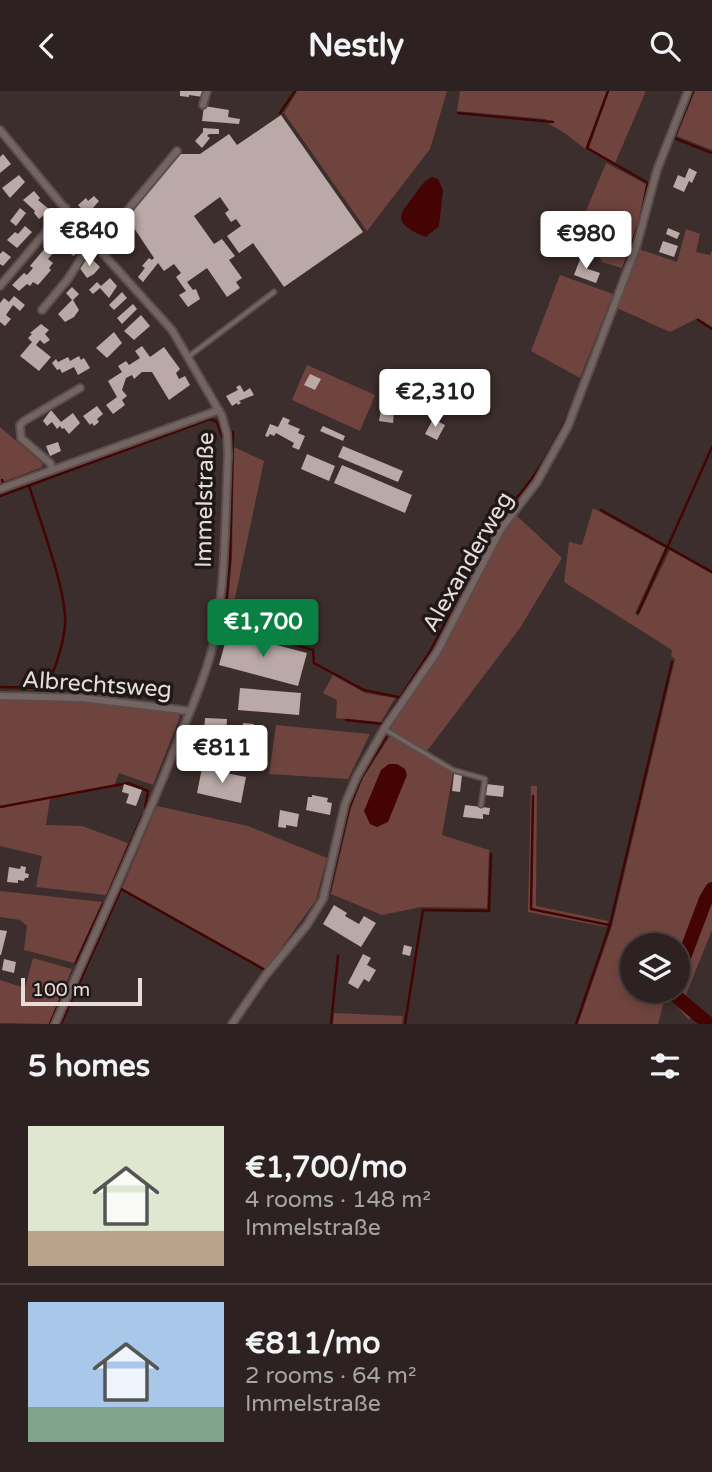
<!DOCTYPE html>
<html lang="en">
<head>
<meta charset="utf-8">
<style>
	body { margin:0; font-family:"Varela Round",sans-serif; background:#392f2e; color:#f1f3f6; height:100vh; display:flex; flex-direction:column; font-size:26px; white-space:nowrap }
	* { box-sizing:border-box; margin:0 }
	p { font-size:23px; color:#a7a4a5 }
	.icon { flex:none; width:38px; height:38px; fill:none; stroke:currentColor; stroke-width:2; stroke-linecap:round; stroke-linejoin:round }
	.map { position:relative; height:933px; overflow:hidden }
	.side { display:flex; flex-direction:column; background:#2d2221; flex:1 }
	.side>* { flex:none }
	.tools { position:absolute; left:620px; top:842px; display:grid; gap:14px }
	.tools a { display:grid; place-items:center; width:70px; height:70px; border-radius:50%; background:#2d2221; box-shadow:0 4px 10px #0003,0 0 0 2px #483f3f; font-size:35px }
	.scale { position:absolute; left:21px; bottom:18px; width:121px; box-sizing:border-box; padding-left:7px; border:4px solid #e6dcdb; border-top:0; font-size:19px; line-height:24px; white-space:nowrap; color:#e6dcdb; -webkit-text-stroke:5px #1f1817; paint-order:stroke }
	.price { position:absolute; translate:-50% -60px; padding:0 16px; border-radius:7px; background:#fff; color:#222; font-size:23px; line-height:46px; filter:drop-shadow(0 2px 4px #0008) }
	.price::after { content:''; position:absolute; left:50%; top:42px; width:21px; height:16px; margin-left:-10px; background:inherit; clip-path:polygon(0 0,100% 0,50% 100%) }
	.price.on { background:#0b8043; color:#fff }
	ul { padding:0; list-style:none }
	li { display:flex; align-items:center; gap:21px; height:175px; padding:0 28px }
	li+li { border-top:2px solid #483f3f }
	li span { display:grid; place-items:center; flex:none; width:196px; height:140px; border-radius:0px; color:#555 }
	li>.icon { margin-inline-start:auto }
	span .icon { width:84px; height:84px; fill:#fffc; stroke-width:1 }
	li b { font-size:30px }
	h2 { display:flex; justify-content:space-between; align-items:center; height:84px; padding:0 28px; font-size:30px }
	header { display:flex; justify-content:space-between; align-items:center; height:91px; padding:0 28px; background:#2d2221; font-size:32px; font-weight:800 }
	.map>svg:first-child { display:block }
	.green { fill:#6f443e; fill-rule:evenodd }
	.water { fill:#430403 }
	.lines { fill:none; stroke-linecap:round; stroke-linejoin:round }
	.stream { stroke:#430403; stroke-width:2.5 }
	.river { stroke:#430403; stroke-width:14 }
	.building { fill:#baa9a6 }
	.lane-casing { stroke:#5a4d4c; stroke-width:7 }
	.street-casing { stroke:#5a4d4c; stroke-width:10 }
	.lane { stroke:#746462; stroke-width:3.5 }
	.street { stroke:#746462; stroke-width:6 }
	.labels { text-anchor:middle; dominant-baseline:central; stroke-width:7; stroke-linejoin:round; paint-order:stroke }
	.street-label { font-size:23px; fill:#e6dcdb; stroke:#1f1817 }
</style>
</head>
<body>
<header><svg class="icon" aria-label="back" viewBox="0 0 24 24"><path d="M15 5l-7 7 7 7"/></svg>Nestly<svg class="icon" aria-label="search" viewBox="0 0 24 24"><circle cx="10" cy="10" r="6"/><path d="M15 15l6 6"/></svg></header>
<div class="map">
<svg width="712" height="933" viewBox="0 0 712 933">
	<rect width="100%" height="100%" fill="#3c2e2c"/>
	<g class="green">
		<polygon points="297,0 447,0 430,58 367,140 284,22"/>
		<polygon points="460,0 607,0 585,58 566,43 546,31 546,28 457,20"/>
		<polygon points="609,0 646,0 615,72 589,57"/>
		<polygon points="695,0 712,0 712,59 677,45"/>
		<polygon points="606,72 646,93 639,128 622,177 602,171 596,157 574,149"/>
		<polygon points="686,138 700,143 696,161 710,164 712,159 712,236 698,227 670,241 617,217 639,158 677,171"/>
		<polygon points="560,184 613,203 580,287 531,260"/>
		<polygon points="307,274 375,304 360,340 292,309"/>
		<polygon points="0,336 42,372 43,376 0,392"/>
		<polygon points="234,356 264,370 231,526 227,525 232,467"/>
		<path d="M593 417 665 457 635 522 638 525 670 459 712 483V839L685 906 695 912 689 929 666 903 658 933H578L612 835 675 568 671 565 672 559 564 491 569 451 582 454ZM632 854H677V900H632Z"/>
		<polygon points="516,424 562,467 520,537 427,660 391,639 392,630 408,607 503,440"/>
		<polygon points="333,584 365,602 395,607 381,631 336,627 337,609 323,602"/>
		<polygon points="47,607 176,620 180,626 153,694 119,682 114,695 50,708 46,734 82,735 128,752 106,804 36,796 42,765 0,755 0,609"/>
		<polygon points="276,634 370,643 348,688 269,683"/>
		<polygon points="390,645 453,682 442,744 489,759 487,817 421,816 382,824 331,803 351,717 363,687"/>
		<polygon points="531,695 537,695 536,815 608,830 606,836 528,821"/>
		<polygon points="157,715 248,735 327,767 316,809 266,878 122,797"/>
		<polygon points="0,800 102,811 74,872 24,859 27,835 20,829 0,826"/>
		<polygon points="33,867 72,878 49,933 0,932 0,889 25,897"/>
		<polygon points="334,922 403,925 402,933 333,933"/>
	</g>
	<g class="water">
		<path d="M432 86 438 88 443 99 439 135 426 146C420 144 416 142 411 139 393 127 403 120 413 106 419 98 423 90 432 86Z"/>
		<polygon points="389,673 397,673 405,678 407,684 388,731 377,736 370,733 364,720 381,679"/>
	</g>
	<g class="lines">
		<g class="stream">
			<polyline points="608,0 587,57 648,92 640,129 624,177"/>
			<polyline points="693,0 674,47 712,62"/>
			<polyline points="280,22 295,0"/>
			<polyline points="458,22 553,31"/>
			<polyline points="698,229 712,238"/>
			<polyline points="233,341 230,468 224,533 313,559 314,572 364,599 398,606"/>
			<polyline points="2,389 4,393"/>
			<polyline points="0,405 210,328 217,331 223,348"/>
			<path d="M513 411C567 352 592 262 621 188"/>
			<polyline points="601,419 712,481"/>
			<polyline points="638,522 712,356"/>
			<path d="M0 596 45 597C55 581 63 554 65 535 68 502 39 428 29 394"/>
			<polyline points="346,629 383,633 431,559 503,419"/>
			<polyline points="533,705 531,818 609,834"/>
			<polyline points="0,716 128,692 148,700 145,717"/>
			<polyline points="329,801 349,717 361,687 386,646"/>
			<polyline points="108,804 142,725"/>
			<polyline points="76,872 103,813"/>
			<polyline points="50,933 61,907"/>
			<polyline points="61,933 121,798 265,879"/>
			<polyline points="331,933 338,865"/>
			<polyline points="405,933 423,819 489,820 491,763"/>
			<polyline points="576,933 610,834 672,571"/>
		</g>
		<g class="river">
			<polyline points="677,885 706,808 712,798"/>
			<polyline points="672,900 678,907 709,933"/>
		</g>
	</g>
	<g class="building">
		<polygon points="180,0 203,0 203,6 189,4 189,6 180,5"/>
		<polygon points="204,15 229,19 228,26 240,28 239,33 202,30"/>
		<polygon points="281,24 363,141 284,196 253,152 239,162 227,145 241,135 236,128 231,131 225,122 229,119 220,106 194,125 214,153 222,148 235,165 229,169 242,187 236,191 240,197 227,206 207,177 187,191 193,199 196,198 200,208 188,216 179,204 186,200 176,186 181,182 174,173 164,180 158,172 143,191 138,186 145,177 142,175 149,167 152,169 154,167 126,125 178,63 200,63 229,43 237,54"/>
		<polygon points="203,37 219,38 219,43 209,43 207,45 210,47 202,57 195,50 203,41"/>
		<polygon points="3,63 11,73 0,82 0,66"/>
		<polygon points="689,77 697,81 692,92 689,90 684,101 673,96 678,84 685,87"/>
		<polygon points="19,84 25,91 10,107 2,97"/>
		<polygon points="34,100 40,107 38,109 50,119 39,128 34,122 35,120 23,109"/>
		<polygon points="94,105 99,110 87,124 78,114 86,107 88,110"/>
		<polygon points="20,117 26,122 16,135 10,130"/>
		<polygon points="25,135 32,141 17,157 7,149 15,141 18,143"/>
		<polygon points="124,136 132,142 125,150 123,148 113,160 105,153 107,149 113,144 115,146"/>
		<polygon points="668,137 680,142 677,148 666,143"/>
		<polygon points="57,142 80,155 74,165 64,159 66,158 60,153 57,157 49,151"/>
		<polygon points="663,150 678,155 674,166 659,161"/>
		<polygon points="46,156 53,162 48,168 53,172 49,177 51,179 38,194 33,191 30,195 27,193 19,200 12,194 24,182 27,184 33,177 30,175"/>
		<polygon points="3,160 11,166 3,175 0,173 0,163"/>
		<polygon points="582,163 589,166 585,177 600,182 596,192 574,184"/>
		<polygon points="84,168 89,173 93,169 100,176 94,183 87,187 79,176"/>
		<polygon points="110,187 117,195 109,207 100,197 93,203 89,199 97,191 101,195"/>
		<polygon points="72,196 79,203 73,209 79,219 74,226 65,231 58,223 72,209 66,202"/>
		<polygon points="122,201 127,207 114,219 109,214"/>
		<polygon points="14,205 25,214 20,220 13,214 6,224 11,228 5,235 0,231 0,212 4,207 9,211"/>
		<polygon points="133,213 137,218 122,233 117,227"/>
		<polygon points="141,224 150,235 134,249 124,240"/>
		<polygon points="41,233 49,239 45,243 50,249 44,253 40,249 36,254 51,266 39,280 20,265 32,251 28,247 32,243 30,242"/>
		<polygon points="114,241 122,252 107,267 96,257"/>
		<polygon points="142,255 150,266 164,256 180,278 176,282 179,288 185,285 190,294 169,309 152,281 142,281 134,288 132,284 126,287 122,299 127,305 122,309 125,314 113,323 106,314 117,306 108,290 122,281 118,275 126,270 129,274 140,267 135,260"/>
		<polygon points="79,265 81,269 84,267 90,277 78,284 74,276 62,282 60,278 57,279 52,272 56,268 58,271 68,266 70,270"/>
		<polygon points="310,283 321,288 315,299 304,294"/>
		<polygon points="411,290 434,299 426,319 402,312"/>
		<polygon points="240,294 244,301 250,297 254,304 239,310 241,312 238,314 237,312 232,315 226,305 238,299 236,296"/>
		<polygon points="97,315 103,323 97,328 99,331 94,335 92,332 90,334 83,325"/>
		<polygon points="51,319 61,331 73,322 80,332 69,343 64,337 62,338 60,335 57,338 52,331 47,335 43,330"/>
		<polygon points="381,319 394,321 393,332 379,330"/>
		<polygon points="283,326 290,329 288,333 300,338 298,342 305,345 299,359 292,356 294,352 276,342 274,345 270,343 268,346 265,345 270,333 278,336"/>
		<polygon points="433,328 445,334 437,349 425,343"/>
		<polygon points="323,335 345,345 343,350 320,340"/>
		<polygon points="58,351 61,360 50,365 46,355"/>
		<polygon points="343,355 403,380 398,391 338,366"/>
		<polygon points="307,363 335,375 329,390 301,378"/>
		<polygon points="342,374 412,404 405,422 334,392"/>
		<polygon points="228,541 307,562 298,595 219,574"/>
		<polygon points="240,597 301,602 299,624 238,619"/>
		<polygon points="205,627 227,628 226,643 204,641"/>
		<polygon points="243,632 254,633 253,649 242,649"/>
		<polygon points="202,677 246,686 241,712 197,702"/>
		<polygon points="454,683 462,684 460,701 452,700"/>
		<polygon points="124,693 142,699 136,715 126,712 129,703 122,701"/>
		<polygon points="486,693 504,695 503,706 485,704"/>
		<polygon points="312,704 328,707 327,711 332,712 330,724 306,719 308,706 312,706"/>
		<polygon points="465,714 490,717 489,724 483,723 483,728 463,726"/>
		<polygon points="280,719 299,723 297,736 286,734 286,737 278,736"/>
		<polygon points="21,775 26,776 25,782 29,783 28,787 25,787 24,790 18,789 18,792 7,791 9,776 20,778"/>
		<polygon points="334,814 347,822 345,825 359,833 364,825 376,832 361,856 323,833"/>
		<polygon points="0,839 7,840 1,864 0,864"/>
		<polygon points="404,854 412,856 410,865 402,863"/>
		<polygon points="363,863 371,867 367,874 376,879 369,891 364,888 358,898 348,892"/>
		<polygon points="4,868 16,871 14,882 2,879"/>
	</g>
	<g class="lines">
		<g class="lane-casing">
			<g id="lane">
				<polyline points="188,266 274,201"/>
				<polyline points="384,638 453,679 485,688 481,714"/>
			</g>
		</g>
		<g class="street-casing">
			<g id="street">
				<polyline points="203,14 207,0"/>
				<path d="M0 39 97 156 172 239 222 325 227 343 228 364C225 424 226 486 215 545 208 582 186 629 172 665 136 755 94 844 55 933"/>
				<polyline points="97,156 177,60"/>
				<polyline points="0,195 66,117"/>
				<polyline points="42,219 68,188 92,150"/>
				<polyline points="53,379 50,372 21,347 20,334 24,330 80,297"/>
				<polyline points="0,398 219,319"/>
				<polyline points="0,605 82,607 190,620"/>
				<polyline points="232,933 265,885 307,834 323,808 345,713 357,685 384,638 437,561 501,438 537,391 568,335 636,157 657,79 688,0"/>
			</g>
		</g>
		<use href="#lane" class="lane"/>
		<use href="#street" class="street"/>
	</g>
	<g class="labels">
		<g class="street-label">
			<text transform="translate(205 409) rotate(-89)">Immelstraße</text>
			<text transform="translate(468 471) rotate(-60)">Alexanderweg</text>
			<text transform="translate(97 594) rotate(4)">Albrechtsweg</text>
		</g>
	</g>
</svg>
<div class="tools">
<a><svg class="icon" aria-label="layers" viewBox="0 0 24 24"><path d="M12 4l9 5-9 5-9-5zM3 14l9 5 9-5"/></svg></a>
</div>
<div class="scale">100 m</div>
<b class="price" style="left:89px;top:177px">€840</b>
<b class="price" style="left:586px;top:180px">€980</b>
<b class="price" style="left:435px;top:338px">€2,310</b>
<b class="price on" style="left:263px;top:568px">€1,700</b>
<b class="price" style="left:222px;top:694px">€811</b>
</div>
<section class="side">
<h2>5 homes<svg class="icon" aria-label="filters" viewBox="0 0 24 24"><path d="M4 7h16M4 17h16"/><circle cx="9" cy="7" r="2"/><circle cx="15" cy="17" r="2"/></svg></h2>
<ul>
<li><span style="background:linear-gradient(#dfe7d0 75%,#b9a48a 0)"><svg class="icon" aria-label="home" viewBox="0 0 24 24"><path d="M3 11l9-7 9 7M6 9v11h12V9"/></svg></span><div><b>€1,700/mo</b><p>4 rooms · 148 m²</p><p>Immelstraße</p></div></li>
<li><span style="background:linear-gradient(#a9c7e8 75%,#7fa58c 0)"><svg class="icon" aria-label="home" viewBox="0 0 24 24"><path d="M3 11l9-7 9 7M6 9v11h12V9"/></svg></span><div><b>€811/mo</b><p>2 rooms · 64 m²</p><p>Immelstraße</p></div></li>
</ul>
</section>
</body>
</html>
